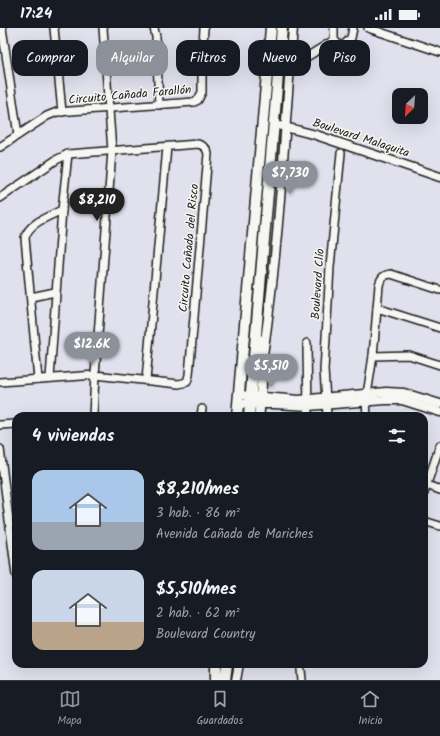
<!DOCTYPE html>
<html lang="es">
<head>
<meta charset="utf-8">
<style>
	body { margin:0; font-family:Kalam,sans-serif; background:#20242c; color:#f1f3f6; height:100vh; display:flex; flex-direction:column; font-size:15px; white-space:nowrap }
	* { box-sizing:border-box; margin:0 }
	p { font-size:13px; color:#9ea1a6 }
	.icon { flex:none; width:22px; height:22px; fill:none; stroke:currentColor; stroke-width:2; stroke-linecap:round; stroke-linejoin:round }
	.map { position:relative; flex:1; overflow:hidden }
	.details { position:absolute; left:12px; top:384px; width:416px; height:256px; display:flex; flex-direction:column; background:#171b24; border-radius:12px; box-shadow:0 4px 16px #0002 }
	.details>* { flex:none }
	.hud { position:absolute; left:12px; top:12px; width:416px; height:36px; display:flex; gap:8px }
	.needle { width:26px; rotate:205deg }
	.buttons { position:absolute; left:392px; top:60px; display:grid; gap:8px }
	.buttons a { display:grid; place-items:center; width:36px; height:36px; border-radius:8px; background:#171b24; box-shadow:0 4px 16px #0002; font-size:20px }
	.price { position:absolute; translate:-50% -34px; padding:0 9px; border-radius:14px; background:#8c9099; color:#fff; font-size:13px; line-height:26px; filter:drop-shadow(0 1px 2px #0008) }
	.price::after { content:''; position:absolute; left:50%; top:24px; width:12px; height:9px; margin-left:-6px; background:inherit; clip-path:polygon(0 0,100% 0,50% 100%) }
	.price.current { background:#222; color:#fff }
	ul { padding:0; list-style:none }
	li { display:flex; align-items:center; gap:12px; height:100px; padding:0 20px }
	li span { display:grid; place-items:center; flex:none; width:112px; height:80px; border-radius:12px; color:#555 }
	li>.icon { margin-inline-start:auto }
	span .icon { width:48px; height:48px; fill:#fffc; stroke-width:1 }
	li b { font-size:17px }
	h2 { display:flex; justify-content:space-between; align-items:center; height:48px; padding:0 20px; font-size:17px }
	.tag { padding:0 14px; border-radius:12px; background:#171b24; box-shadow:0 4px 16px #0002; font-size:14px; line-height:36px }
	.tag.current { background:#8c9099; color:#fff }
	.status { display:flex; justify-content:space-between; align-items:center; height:28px; padding:0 20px; background:#171b24; direction:ltr }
	.status svg { height:11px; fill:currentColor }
	.tab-bar { display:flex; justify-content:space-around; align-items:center; height:56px; border-top:1px solid #363941; background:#171b24; font-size:11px; color:#9ea1a6 }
	.tab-bar a { display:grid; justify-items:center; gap:2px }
	.tab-bar .current { color:#8c9099 }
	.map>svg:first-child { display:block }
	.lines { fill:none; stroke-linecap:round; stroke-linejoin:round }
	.minor-casing { stroke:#1c1c1c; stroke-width:10 }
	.tertiary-casing { stroke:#1c1c1c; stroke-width:11 }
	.secondary-casing { stroke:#1c1c1c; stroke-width:12 }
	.primary-casing { stroke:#1c1c1c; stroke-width:13 }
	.minor { stroke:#f6f6f2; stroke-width:7 }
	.tertiary { stroke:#f6f6f2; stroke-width:8 }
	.secondary { stroke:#f6f6f2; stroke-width:9 }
	.primary { stroke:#f6f6f2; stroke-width:10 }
	.labels { text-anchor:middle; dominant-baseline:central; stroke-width:3; stroke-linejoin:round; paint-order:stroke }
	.street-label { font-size:12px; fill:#1c1c1c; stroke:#f6f6f2 }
</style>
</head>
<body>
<div class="status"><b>17:24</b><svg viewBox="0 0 49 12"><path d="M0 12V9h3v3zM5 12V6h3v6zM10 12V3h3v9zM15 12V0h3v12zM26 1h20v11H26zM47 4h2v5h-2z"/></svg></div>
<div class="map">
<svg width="440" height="652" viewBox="0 0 440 652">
	<rect width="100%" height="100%" fill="#e0e1ed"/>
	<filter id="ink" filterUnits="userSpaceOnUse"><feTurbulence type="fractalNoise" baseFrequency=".025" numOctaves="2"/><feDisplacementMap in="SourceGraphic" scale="8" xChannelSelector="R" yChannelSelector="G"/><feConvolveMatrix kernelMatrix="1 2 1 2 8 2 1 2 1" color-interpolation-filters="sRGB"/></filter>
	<g filter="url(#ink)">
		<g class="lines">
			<g class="minor-casing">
				<g id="minor">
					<polyline points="2,0 18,107"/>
					<polyline points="54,0 62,84"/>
					<polyline points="154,0 156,9 159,77"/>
					<polyline points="368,0 440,24"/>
					<polyline points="334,12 339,17 344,17 351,10 353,0"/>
					<polyline points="334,12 334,0"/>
					<polyline points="278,47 334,12"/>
					<polyline points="0,119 47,88 57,84 194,74 198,72 202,64 202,34 204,0"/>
					<path d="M0 170 56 132 68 126 198 116C204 118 207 120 208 126L189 347 187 354 179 356 95 347 0 354"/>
					<polyline points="31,269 55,264"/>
					<polyline points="377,280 440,300"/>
					<polyline points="307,315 308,388"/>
					<polyline points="373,328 409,327 440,337"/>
					<polyline points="50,350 62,182 68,126"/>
					<path d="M38 351 25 210C28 195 50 188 62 182"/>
					<polyline points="146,352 167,119"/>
					<polyline points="93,388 95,347 112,123 103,0"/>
					<polyline points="201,388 202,381"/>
					<polyline points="327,388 324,342 326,310 330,239 341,125"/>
					<path d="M367 388 366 373 373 328 379 257C381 250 383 247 391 246L440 262"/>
					<polyline points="0,397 16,396"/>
					<polyline points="0,421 16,547"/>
					<polyline points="424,456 440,462"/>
					<polyline points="424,465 440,417"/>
					<polyline points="424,493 440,498"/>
					<polyline points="301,642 302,652"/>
				</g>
			</g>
			<g class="tertiary-casing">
				<g id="tertiary">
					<polyline points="281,98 316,107 440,149"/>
					<path d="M263 327C279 219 284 109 293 0"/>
					<polyline points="239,367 299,372 386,364 404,365 440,376"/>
					<polyline points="238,376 275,376 308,378 385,372 402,372 440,384"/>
					<polyline points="236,652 239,636"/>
				</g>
			</g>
			<g class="secondary-casing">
				<polyline id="secondary" points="259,388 263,338 262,332"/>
			</g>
			<g class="primary-casing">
				<g id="primary">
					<polyline points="259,312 262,332"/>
					<polyline points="237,388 271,0"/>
					<polyline points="249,388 282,0"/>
					<polyline points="216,652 216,636"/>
					<polyline points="225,652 227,636"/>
				</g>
			</g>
			<use href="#minor" class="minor"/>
			<use href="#tertiary" class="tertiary"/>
			<use href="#secondary" class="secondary"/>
			<use href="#primary" class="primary"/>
		</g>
	</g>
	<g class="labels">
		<g class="street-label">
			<text transform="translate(130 67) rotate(-5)">Circuito Cañada Farallón</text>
			<text transform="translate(361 110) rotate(18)">Boulevard Malaquita</text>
			<text transform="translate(189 220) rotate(-85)">Circuito Cañada del Risco</text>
			<text transform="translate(318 256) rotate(-86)">Boulevard Clío</text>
		</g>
	</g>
</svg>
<div class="buttons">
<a><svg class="needle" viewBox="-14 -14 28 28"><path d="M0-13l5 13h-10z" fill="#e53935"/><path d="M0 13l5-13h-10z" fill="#9ea1a6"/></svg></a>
</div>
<b class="price" style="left:290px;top:167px">$7,730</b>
<b class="price current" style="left:97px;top:194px">$8,210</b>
<b class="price" style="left:92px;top:338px">$12.6K</b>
<b class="price" style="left:271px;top:360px">$5,510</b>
<div class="hud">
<a class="tag">Comprar</a>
<a class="tag current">Alquilar</a>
<a class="tag">Filtros</a>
<a class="tag">Nuevo</a>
<a class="tag">Piso</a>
</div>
<section class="details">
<h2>4 viviendas<svg class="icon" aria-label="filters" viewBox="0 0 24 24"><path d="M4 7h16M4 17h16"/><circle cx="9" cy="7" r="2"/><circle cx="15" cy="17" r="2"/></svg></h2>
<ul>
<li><span style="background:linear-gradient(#a9c7e8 65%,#9aa5b1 0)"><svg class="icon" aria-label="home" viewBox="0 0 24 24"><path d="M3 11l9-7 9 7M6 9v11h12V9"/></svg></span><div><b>$8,210/mes</b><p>3 hab. · 86 m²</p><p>Avenida Cañada de Mariches</p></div></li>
<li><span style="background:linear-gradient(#c9d6e8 65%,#b9a48a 0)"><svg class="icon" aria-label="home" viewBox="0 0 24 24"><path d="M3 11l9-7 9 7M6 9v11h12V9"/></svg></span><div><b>$5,510/mes</b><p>2 hab. · 62 m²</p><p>Boulevard Country</p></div></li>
</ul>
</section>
</div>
<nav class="tab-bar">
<a class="current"><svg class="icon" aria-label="map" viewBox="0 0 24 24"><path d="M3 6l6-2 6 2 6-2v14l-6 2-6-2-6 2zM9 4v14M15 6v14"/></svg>Mapa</a>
<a><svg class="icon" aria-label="saved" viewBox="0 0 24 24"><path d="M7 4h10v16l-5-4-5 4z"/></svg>Guardados</a>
<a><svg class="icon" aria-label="home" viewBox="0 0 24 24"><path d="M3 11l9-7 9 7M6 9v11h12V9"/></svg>Inicio</a>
</nav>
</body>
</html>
